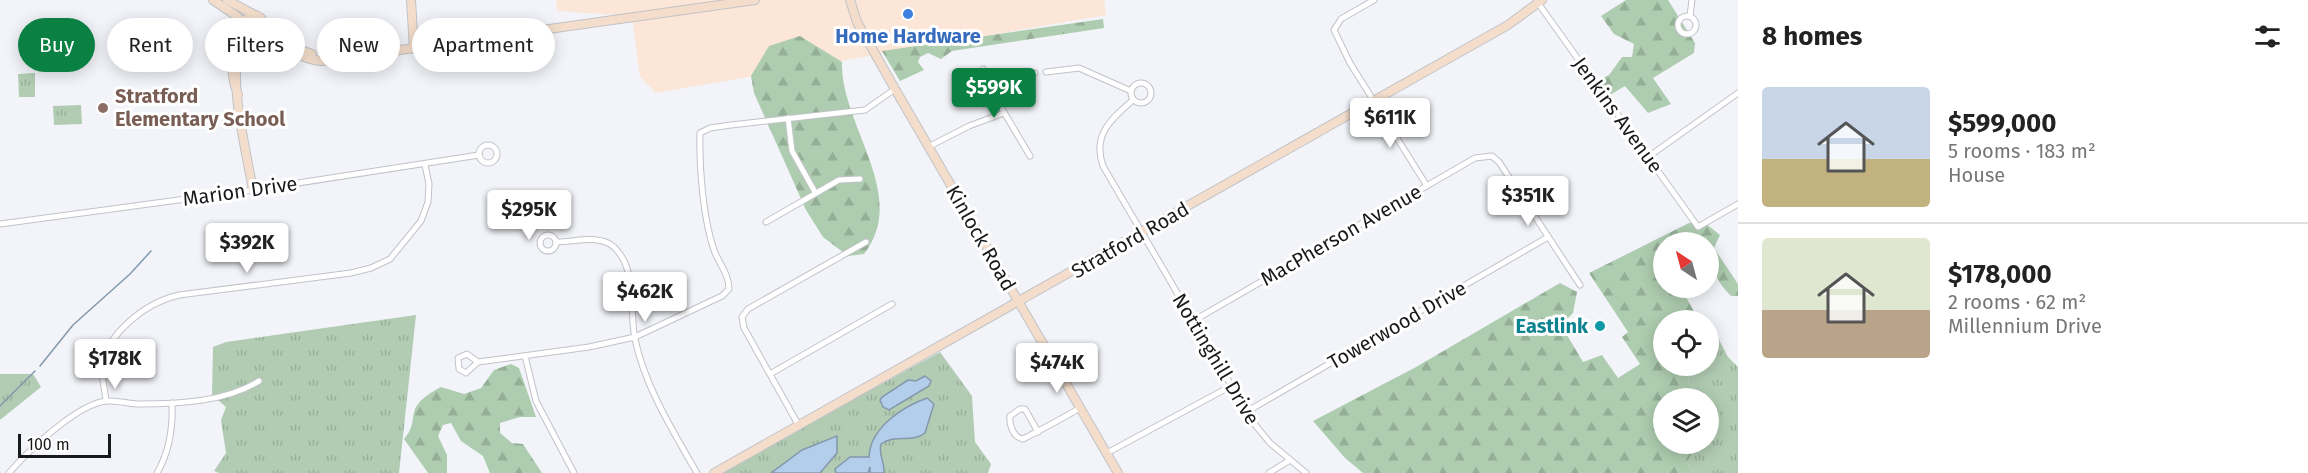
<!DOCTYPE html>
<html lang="en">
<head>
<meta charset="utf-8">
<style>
	body { margin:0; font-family:"Fira Sans",sans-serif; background:#f6f6f6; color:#222; height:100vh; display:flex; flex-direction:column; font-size:22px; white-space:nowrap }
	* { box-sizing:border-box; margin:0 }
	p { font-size:20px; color:#767676 }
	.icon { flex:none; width:33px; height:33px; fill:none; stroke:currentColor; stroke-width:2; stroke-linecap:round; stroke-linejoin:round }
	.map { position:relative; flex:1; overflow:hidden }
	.panel { display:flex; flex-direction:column; background:#fff; width:570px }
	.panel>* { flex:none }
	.top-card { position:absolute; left:18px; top:18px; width:570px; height:54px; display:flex; gap:12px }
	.needle { width:39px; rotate:324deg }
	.fabs { position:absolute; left:1653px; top:232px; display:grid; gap:12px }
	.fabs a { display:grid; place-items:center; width:66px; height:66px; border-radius:50%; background:#fff; box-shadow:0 3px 15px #0003; font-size:30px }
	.scale { position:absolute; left:18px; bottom:15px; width:93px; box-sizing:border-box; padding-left:6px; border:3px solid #18191a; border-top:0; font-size:16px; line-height:21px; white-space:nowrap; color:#18191a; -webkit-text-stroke:4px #fff; paint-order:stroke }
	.price { position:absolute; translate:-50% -51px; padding:0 14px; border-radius:6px; background:#fff; color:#222; font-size:20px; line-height:39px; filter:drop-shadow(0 2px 3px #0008) }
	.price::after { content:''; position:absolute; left:50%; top:36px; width:18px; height:14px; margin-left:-9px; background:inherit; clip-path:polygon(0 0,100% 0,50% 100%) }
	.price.current { background:#0b8043; color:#fff }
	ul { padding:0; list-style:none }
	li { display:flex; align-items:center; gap:18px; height:150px; padding:0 24px }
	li+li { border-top:2px solid #e0e0e0 }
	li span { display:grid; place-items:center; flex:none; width:168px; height:120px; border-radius:6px; color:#555 }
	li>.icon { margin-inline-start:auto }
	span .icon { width:72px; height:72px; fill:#fffc; stroke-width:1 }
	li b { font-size:26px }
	h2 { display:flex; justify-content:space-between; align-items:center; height:72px; padding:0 24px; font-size:26px }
	.chip { padding:0 21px; border-radius:27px; background:#fff; box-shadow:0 3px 15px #0003; font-size:21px; line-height:54px }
	.chip.current { background:#0b8043; color:#fff }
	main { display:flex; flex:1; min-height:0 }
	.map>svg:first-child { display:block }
	.commercial { fill:#fbe6d7 }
	.grass { fill:url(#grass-tufts) }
	.forest { fill:url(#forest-firs) }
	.water { fill:#b2ceeb; stroke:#8498ac; stroke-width:1.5 }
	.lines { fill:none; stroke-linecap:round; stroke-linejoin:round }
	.stream { stroke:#8498ac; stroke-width:1.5 }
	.street-casing { stroke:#c1c3c8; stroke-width:7 }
	.secondary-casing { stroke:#c1c3c8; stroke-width:10 }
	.street { stroke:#fff; stroke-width:5 }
	.secondary { stroke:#f4decb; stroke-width:8 }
	.shop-dot { fill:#3f7fe0; stroke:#fff; stroke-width:2 }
	.education-dot { fill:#8d6e63; stroke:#fff; stroke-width:2 }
	.culture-dot { fill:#0f9aa8; stroke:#fff; stroke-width:2 }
	.labels { text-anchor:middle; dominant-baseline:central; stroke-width:6; stroke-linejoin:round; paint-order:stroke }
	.shop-label { font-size:20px; font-weight:bold; fill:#366cbe; stroke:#fff }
	.education-label { font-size:20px; font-weight:bold; fill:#785e54; stroke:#fff; text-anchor:start }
	.street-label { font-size:20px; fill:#18191a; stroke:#fff }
	.culture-label { font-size:20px; font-weight:bold; fill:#0d838f; stroke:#fff; text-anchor:end }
</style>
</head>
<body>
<main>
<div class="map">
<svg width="1738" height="473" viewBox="0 0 1738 473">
	<defs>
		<pattern id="grass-tufts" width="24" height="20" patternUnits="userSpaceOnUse" patternTransform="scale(1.5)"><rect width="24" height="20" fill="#b2ccb3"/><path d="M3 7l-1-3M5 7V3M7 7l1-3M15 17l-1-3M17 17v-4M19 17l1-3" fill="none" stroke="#98af99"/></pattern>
		<pattern id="forest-firs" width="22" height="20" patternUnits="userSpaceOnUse" patternTransform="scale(1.5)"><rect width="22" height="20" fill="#aecdb0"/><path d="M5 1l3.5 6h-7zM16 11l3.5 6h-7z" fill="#95af97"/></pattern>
	</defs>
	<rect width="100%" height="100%" fill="#f2f4f9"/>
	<polygon class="commercial" points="556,0 1104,0 1106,15 656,93 640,77 632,16 557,11"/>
	<g class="grass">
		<polygon points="35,73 35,97 19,97 18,74"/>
		<polygon points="81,105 82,124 54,125 53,106"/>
		<polygon points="416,315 399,473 219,473 214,471 226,453 221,420 226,407 212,395 213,347 226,342"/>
		<path d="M1716 334 1728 357 1738 367V473H1695L1686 463C1692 450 1693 444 1708 444L1709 436 1718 428 1716 407 1688 383 1690 366H1708L1709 345Z"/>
		<polygon points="940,352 972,396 975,442 991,464 988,473 719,473"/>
		<polygon points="0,374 33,374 41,387 0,420"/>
	</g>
	<g class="forest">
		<polygon points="1626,0 1668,0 1695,43 1694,53 1653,78 1671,104 1648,113 1625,86 1610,95 1599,80 1609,75 1622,57 1632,57 1634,44 1614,34 1601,16"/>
		<polygon points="1103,19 1104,28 952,51 941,59 928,53 920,57 918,62 924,70 900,81 882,51"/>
		<path d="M800 36 842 62C840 125 910 195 864 254L848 256 823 237 806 210 754 93 751 76 769 46Z"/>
		<path d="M1689 223H1705L1720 235 1714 248 1738 284V296H1731C1716 282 1709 263 1708 243H1664V288H1681L1697 317 1705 321H1664V366H1690L1688 383 1707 399H1664V444H1698L1686 463 1695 473H1363L1345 458 1313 421 1416 367 1560 283 1577 292 1573 313 1561 325 1583 362 1602 355 1618 378 1640 364 1622 337 1628 332 1589 273Z"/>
		<path d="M511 364 519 368 536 417H520L500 423V433L512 443 523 444 542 473H490L483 456 461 441 451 423 443 425 438 436 447 455V473H428L404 439C423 418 399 409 441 387L464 394 481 388 494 370Z"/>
		<polygon points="1709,400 1722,417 1718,428 1709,436"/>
	</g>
	<g class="water">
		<polygon points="925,376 931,381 929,386 889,410 883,407 880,400 882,397 908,380 916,381"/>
		<path d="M927 398 934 404 925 433C911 444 896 433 881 444 878 454 885 462 884 473H870V467L868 473H836L835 469 850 457H869C870 428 902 407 927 398Z"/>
		<polygon points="837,436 837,453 820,473 771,473 802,450"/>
	</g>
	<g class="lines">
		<g class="stream">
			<polyline points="40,366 73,325 130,274 151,251"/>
			<polyline points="0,406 35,371"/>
		</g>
		<g class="street-casing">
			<g id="street">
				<polyline points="1374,0 1341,19 1334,30 1350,63 1427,186"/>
				<polyline points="1538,3 1698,227 1738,204"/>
				<polyline points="1690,16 1692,0"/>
				<circle cx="1687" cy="25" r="9"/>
				<polyline points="983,69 995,97 1030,156"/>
				<polyline points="1046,72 1079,68 1131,91"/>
				<polyline points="987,79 1035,73"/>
				<circle cx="1141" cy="93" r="10"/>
				<path d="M1133 100C1111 119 1092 135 1103 166L1252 421 1270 443 1306 473"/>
				<polyline points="788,118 792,151 815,192"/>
				<circle cx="488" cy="154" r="9"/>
				<polyline points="928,147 969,126 1004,113"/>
				<polyline points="1648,157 1738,93"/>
				<polyline points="766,222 839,180 860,179"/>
				<polyline points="0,224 253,190 479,155"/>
				<circle cx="548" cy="243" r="8"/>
				<path d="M557 242C574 242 600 234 614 247 638 270 629 310 635 339 645 387 673 431 697 473"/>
				<polyline points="1193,321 1475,158 1492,156 1499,162 1580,285"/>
				<polyline points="525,356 536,401 574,473"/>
				<path d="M478 362 466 373 459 369 458 358 467 354 478 362 589 347 635 337 722 296 729 289C729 274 719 264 714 250 703 218 699 167 700 133L710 128 731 125 865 110 895 89"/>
				<polyline points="770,374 892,304"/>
				<path d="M106 401C105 391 102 379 102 368 106 333 147 302 179 295L351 273 371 268 390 259 421 221 428 202 429 184 425 165"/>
				<polyline points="1246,412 1548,237"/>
				<polyline points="799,426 744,328 742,317 748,309 866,242"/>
				<path d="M1038 432 1025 409H1020L1010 416C1009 425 1013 437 1023 439 1043 429 1061 419 1080 408"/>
				<polyline points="1107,453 1231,386"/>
				<path d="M9 473C28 451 78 403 107 401 118 400 129 404 139 404 178 404 225 402 259 381"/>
				<path d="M157 473C170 451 173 428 172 403"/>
				<polyline points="1269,473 1290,460"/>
			</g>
		</g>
		<g class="secondary-casing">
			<g id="secondary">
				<path d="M213 0 238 17 249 32C276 36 294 59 322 61L755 0"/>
				<polyline points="227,0 253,14"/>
				<polyline points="411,0 414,49"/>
				<polyline points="850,0 857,22 895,89 1118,473"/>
				<polyline points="262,21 298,49 312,54"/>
				<path d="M238 95C225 60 238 50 246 19L256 15 261 18 262 27C254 37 242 40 238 55 230 86 247 156 253 190"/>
				<polyline points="714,473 1508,25 1542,0"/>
			</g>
		</g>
		<use href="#street" class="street"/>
		<use href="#secondary" class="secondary"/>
	</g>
	<circle class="shop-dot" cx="908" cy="14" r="6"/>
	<circle class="education-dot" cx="103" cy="108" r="6"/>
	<circle class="culture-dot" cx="1600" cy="326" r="6"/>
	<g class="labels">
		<g class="shop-label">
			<text x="908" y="36">Home Hardware</text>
		</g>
		<g class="education-label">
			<text x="115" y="96">Stratford<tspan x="115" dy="23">Elementary School</tspan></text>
		</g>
		<g class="street-label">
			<text transform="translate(1618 115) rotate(54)">Jenkins Avenue</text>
			<text transform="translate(240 191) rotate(-8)">Marion Drive</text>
			<text transform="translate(1341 235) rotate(-30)">MacPherson Avenue</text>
			<text transform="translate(981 238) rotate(60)">Kinlock Road</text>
			<text transform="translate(1130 240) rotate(-30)">Stratford Road</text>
			<text transform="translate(1397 325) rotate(-30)">Towerwood Drive</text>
			<text transform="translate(1216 359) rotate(59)">Nottinghill Drive</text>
		</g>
		<g class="culture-label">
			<text x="1588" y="326">Eastlink</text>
		</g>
	</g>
</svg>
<div class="fabs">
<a><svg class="needle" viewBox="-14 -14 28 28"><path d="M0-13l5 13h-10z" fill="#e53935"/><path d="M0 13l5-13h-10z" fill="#767676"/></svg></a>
<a><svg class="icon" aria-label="locate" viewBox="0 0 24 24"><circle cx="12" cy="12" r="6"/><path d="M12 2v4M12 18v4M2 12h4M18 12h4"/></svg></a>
<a><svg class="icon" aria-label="layers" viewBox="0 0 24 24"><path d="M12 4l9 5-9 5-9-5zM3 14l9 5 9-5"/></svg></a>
</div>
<div class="scale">100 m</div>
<b class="price current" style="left:994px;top:119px">$599K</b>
<b class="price" style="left:1390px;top:149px">$611K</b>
<b class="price" style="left:1528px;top:227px">$351K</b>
<b class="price" style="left:529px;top:241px">$295K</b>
<b class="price" style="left:247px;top:274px">$392K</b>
<b class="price" style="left:645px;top:323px">$462K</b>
<b class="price" style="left:115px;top:390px">$178K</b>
<b class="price" style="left:1057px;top:394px">$474K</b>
<div class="top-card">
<a class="chip current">Buy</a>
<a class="chip">Rent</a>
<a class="chip">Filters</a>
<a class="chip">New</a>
<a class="chip">Apartment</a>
</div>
</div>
<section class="panel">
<h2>8 homes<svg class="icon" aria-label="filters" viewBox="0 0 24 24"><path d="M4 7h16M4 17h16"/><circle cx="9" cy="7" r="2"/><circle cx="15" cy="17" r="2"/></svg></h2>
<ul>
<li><span style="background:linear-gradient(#c9d6e8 60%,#c2b280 0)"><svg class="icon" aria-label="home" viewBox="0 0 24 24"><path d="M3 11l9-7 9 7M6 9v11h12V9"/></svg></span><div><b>$599,000</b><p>5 rooms · 183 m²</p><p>House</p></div></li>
<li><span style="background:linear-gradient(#dfe7d0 60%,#b9a48a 0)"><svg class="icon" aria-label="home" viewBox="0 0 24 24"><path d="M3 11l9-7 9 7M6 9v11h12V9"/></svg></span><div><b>$178,000</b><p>2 rooms · 62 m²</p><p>Millennium Drive</p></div></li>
</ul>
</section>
</main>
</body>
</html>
